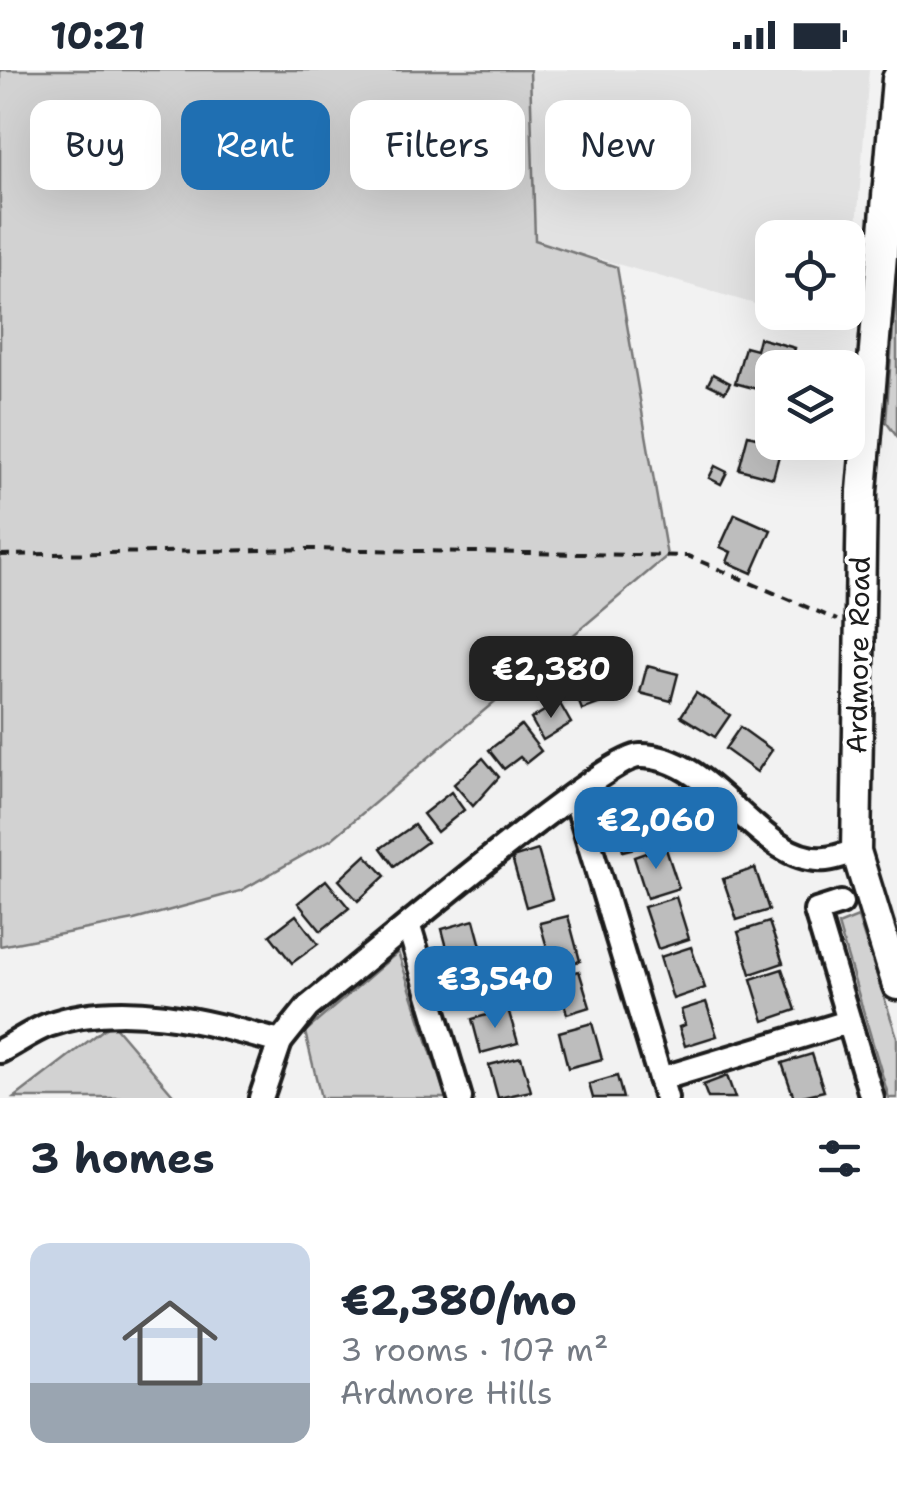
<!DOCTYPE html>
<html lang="en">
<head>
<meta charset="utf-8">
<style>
	body { margin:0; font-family:"Shantell Sans",sans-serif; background:#f6f6f7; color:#1f2937; height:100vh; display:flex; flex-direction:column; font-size:38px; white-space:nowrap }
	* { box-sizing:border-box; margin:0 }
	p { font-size:32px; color:#747a83 }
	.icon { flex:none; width:55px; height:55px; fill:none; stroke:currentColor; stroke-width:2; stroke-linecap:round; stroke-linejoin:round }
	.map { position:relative; height:1028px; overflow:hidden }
	.panel { display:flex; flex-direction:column; background:#fff; flex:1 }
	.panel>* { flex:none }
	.banner { position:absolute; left:30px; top:30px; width:838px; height:90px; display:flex; gap:20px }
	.fabs { position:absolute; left:755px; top:150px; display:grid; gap:20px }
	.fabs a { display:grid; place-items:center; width:110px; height:110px; border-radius:20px; background:#fff; box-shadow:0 10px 40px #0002; font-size:50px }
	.price { position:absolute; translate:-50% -85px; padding:0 22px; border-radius:20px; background:#1f6fb2; color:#fff; font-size:32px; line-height:65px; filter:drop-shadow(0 2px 5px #0008) }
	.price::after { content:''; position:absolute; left:50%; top:60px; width:30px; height:22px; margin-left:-15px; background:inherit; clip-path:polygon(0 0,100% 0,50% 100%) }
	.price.on { background:#222; color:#fff }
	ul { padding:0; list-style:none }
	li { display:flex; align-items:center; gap:30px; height:250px; padding:0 30px }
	li span { display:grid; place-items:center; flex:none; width:280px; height:200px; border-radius:20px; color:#555 }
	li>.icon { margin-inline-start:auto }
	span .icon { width:120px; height:120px; fill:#fffc; stroke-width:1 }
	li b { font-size:42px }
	h2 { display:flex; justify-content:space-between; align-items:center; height:120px; padding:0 30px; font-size:42px }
	.pill { padding:0 35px; border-radius:20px; background:#fff; box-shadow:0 10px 40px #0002; font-size:35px; line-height:90px }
	.pill.on { background:#1f6fb2; color:#fff }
	.status { display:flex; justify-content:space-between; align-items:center; height:70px; padding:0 50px; background:#fff; direction:ltr }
	.status svg { height:28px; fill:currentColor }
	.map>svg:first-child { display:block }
	.built { fill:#e2e2e2 }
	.green { fill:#d2d2d2; stroke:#777; stroke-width:2.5 }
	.building { fill:#bdbdbd; stroke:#1c1c1c; stroke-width:2.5 }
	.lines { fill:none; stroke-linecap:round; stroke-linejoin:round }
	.minor-casing { stroke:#1c1c1c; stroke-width:30 }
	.tertiary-casing { stroke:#1c1c1c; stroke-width:35 }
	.path { stroke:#1c1c1c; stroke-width:4; stroke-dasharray:10 8; stroke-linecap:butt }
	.minor { stroke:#fff; stroke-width:22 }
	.tertiary { stroke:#fff; stroke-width:28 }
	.labels { text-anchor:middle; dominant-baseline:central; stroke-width:8; stroke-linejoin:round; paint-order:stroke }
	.street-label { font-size:28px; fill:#1c1c1c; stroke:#fff }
</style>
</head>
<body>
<div class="status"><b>10:21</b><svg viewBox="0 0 49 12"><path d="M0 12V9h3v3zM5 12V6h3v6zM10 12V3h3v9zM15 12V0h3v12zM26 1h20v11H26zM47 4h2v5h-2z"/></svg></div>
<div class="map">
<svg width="897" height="1028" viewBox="0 0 897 1028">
	<rect width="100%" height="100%" fill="#f2f2f2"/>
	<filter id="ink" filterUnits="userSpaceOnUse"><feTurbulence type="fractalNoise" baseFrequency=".01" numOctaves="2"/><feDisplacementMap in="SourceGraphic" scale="20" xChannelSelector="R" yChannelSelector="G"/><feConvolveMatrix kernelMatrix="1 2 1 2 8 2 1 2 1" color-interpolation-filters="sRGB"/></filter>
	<g filter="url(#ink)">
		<polygon class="built" points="530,0 869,0 849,259 787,243 848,242 848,168 772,168 772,239 535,170"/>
		<g class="green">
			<polygon points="0,0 530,0 535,170 617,197 667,486 332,769 240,821 134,850 0,876"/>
			<polygon points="897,206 897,367 886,352"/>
			<polygon points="858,847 897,967 897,1028 889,1028 838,855"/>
			<polygon points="398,882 446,1028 321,1028 305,962"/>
			<polygon points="112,953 176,1028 14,1028"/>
		</g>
		<g class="building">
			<polygon points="759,268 795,278 790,298 772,298 772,323 735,313 745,277 756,280"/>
			<polygon points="713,304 730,313 725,322 708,314"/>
			<polygon points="748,365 782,374 773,408 739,399"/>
			<polygon points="715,396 727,402 721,414 709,408"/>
			<polygon points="735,444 771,460 752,503 727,492 731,482 720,477"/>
			<polygon points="612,596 620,618 606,623 609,630 582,640 571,611"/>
			<polygon points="647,596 678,604 671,631 640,623"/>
			<polygon points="696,623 730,645 715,667 681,646"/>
			<polygon points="559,632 571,653 543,670 531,649"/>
			<polygon points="521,655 541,681 526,693 520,687 504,699 489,680"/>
			<polygon points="740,657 772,680 757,702 725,679"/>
			<polygon points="483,688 499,707 473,736 454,714"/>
			<polygon points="451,722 464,740 437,762 423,744"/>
			<polygon points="647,735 658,772 623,781 613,745"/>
			<polygon points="414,755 427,772 394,796 381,778"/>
			<polygon points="665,776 679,818 647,828 634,787"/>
			<polygon points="538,780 552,829 526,837 512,788"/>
			<polygon points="366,785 385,806 358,831 339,810"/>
			<polygon points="755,798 769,840 737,850 723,809"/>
			<polygon points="326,810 349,838 321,861 298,833"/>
			<polygon points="676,827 689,869 658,879 644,837"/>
			<polygon points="296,845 318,874 292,893 270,865"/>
			<polygon points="568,846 580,891 553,899 540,853"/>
			<polygon points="474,850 482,880 450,889 442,859"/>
			<polygon points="769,852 783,893 751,904 738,862"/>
			<polygon points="691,877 705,918 673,929 660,887"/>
			<polygon points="485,893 494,921 465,930 456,902"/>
			<polygon points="782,899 796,940 764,951 751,909"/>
			<polygon points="579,901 590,937 567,944 557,907"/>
			<polygon points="706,932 717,966 685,976 679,957 685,955 681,940"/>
			<polygon points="508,939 518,973 481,983 472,949"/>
			<polygon points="592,953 602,989 568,998 559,962"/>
			<polygon points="812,984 824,1021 794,1028 782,993"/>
			<polygon points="521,987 531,1021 498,1028 489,995"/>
			<polygon points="617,1006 623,1028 593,1028 589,1014"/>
			<polygon points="727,1006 735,1028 708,1028 703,1015"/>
		</g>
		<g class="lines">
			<g class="minor-casing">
				<g id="minor">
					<polyline points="575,726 666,1028"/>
					<polyline points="841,833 816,841 872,1028"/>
					<polyline points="409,857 460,1028"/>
					<path d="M0 981C16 973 32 961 48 955 122 928 207 952 280 972"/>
					<polyline points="660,1009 848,952"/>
					<path d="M261 1028 280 972 308 937C354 901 604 686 640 686 715 685 760 796 826 789 836 788 846 784 856 781"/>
				</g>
			</g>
			<g class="tertiary-casing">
				<polyline id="tertiary" points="897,9 862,421 856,781 897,915"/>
			</g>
			<polyline class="path" points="0,485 312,479 688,486 837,550"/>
			<use href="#minor" class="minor"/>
			<use href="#tertiary" class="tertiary"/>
		</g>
	</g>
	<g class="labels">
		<g class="street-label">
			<text transform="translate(858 585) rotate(-89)">Ardmore Road</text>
		</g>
	</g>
</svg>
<div class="fabs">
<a><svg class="icon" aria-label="locate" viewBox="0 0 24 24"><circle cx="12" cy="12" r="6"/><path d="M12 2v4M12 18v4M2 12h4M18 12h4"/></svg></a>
<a><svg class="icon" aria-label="layers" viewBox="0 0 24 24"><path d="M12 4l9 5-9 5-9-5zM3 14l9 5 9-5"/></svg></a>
</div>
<b class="price on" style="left:551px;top:651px">€2,380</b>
<b class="price" style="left:656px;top:802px">€2,060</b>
<b class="price" style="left:495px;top:961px">€3,540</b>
<div class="banner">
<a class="pill">Buy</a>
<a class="pill on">Rent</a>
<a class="pill">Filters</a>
<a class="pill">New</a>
</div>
</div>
<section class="panel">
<h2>3 homes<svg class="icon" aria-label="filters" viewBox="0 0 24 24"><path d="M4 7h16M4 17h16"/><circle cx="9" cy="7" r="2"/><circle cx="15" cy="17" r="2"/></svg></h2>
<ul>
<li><span style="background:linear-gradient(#c9d6e8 70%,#9aa5b1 0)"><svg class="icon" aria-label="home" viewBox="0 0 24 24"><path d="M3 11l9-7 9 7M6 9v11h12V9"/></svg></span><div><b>€2,380/mo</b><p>3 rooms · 107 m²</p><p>Ardmore Hills</p></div></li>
</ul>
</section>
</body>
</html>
